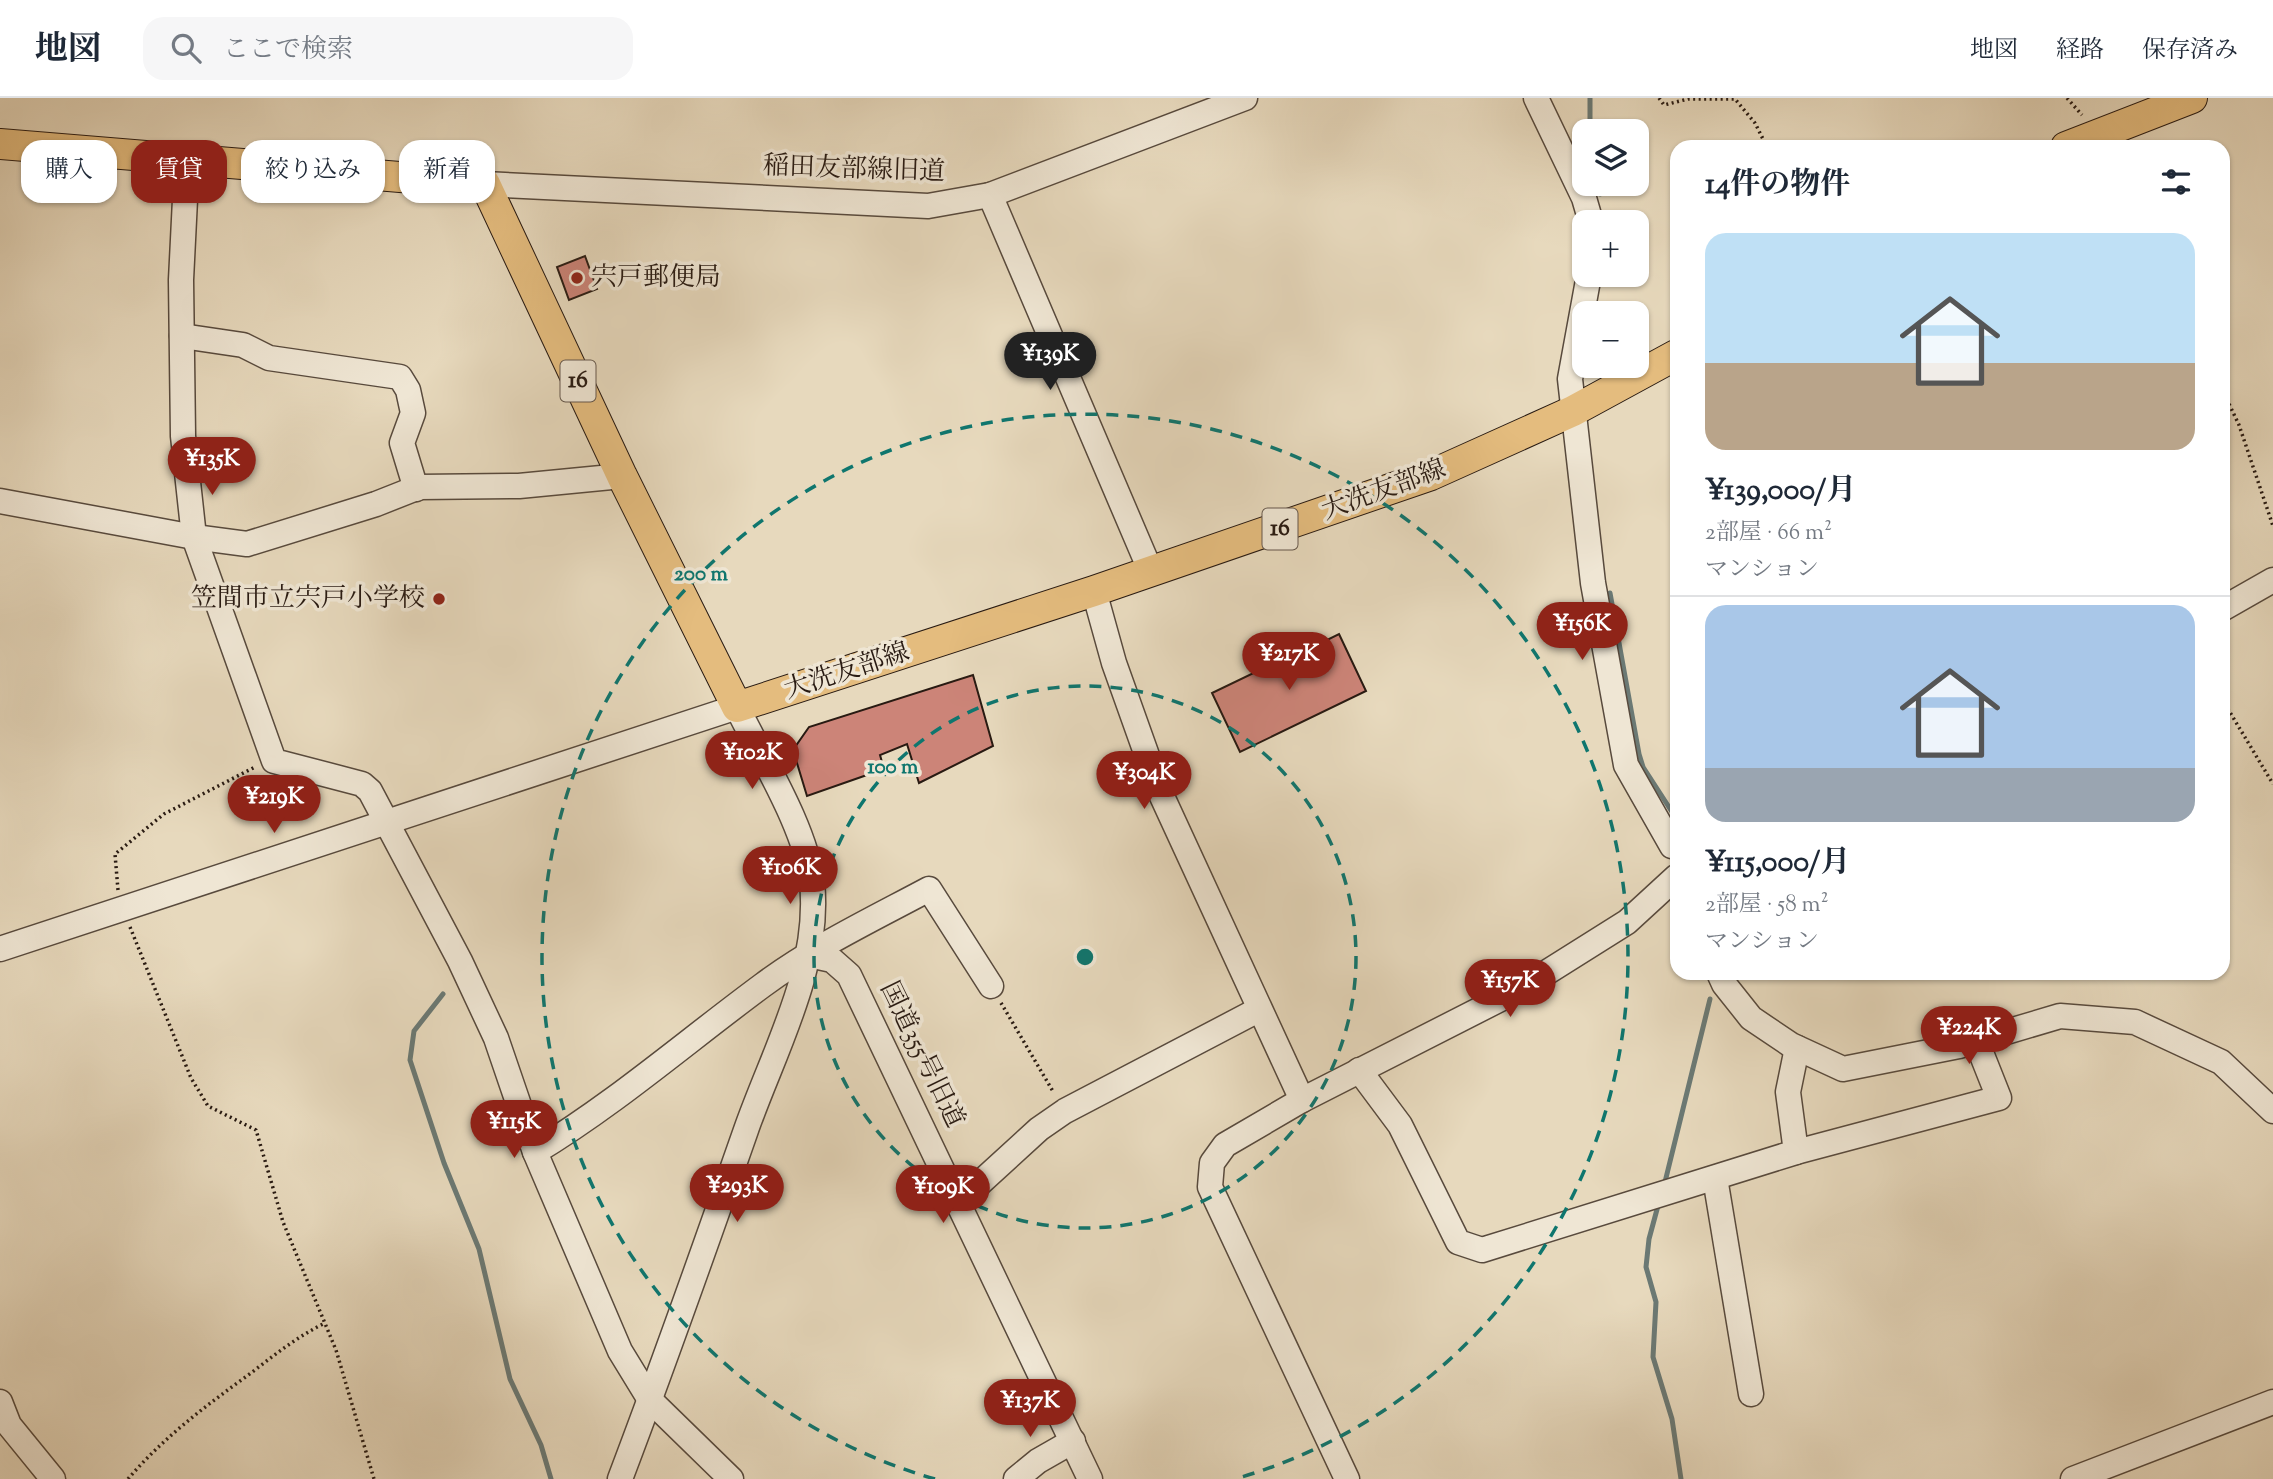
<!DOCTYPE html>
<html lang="ja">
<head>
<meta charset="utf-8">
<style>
	body { margin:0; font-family:"Sorts Mill Goudy","Noto Serif JP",serif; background:#f6f6f7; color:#1f2937; height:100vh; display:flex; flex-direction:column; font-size:26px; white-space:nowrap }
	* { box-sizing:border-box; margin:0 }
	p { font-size:23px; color:#747a83 }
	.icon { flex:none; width:38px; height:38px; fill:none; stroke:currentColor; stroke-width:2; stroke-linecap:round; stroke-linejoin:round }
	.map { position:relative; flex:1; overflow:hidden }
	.drawer { position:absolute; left:1670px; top:42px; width:560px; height:840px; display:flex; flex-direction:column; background:#fff; border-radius:21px; box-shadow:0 2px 5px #0004 }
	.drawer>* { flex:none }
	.hud { position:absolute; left:21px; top:42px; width:665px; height:63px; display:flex; gap:14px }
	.tools { position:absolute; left:1572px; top:21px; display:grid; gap:14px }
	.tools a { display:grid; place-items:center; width:77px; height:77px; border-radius:14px; background:#fff; box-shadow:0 2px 5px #0004; font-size:35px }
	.price { position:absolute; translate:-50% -60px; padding:0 16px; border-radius:24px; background:#8f2418; color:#fff; font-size:23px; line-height:46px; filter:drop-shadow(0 2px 4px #0008) }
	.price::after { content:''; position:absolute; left:50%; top:42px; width:21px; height:16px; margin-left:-10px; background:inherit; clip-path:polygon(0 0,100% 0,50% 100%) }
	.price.current { background:#222; color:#fff }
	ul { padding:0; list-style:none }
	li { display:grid; align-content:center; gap:14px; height:371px; padding:0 35px }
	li+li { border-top:2px solid #e0e1e3 }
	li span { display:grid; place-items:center; height:217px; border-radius:21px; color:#555 }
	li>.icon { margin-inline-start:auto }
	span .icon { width:126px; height:126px; fill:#fffc; stroke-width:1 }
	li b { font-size:30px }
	h2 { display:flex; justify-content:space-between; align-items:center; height:84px; padding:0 35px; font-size:30px }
	.pill { padding:0 24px; border-radius:21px; background:#fff; box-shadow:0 2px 5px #0004; font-size:24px; line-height:63px }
	.pill.current { background:#8f2418; color:#fff }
	header { display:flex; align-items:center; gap:42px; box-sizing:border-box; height:98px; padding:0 35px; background:#fff; border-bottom:2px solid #e0e1e3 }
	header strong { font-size:33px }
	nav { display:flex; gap:38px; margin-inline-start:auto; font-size:24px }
	.search { width:490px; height:63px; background:#f6f6f7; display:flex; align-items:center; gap:18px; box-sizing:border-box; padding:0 24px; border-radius:21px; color:#747a83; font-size:26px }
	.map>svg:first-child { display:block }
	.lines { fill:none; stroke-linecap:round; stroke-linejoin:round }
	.stream { stroke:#6b7974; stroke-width:5 }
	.building { fill:#cc8478; stroke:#281a12; stroke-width:2 }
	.minor-casing { stroke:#584a3d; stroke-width:27 }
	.major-casing { stroke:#281a12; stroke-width:32 }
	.path { stroke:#281a12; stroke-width:3.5; stroke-dasharray:2 3.5; stroke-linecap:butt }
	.minor { stroke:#efe6d4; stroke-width:24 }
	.major { stroke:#e4bc7e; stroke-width:30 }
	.ring { fill:none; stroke:#0f766e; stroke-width:3.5; stroke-dasharray:12 9 }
	.poi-dot { fill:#8f2418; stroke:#efe6d4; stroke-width:2.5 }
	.labels { text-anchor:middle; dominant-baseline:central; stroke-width:7; stroke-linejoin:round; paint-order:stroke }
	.shield { fill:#efe6d4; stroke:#64574c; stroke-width:2 }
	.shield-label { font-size:24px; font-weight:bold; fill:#281a12 }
	.street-label { font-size:26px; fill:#281a12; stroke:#efe6d4 }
	.poi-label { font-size:26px; fill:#281a12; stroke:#efe6d4; text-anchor:start }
	.centre { fill:#0f766e; stroke:#efe6d4; stroke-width:3.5 }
	.ring-label { font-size:21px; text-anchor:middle; font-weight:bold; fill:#0f766e; stroke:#efe6d4; stroke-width:7; stroke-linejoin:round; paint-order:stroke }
</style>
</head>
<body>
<header>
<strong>地図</strong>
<div class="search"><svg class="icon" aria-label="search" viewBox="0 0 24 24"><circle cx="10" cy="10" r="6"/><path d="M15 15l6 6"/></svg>ここで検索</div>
<nav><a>地図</a><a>経路</a><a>保存済み</a></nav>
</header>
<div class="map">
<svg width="2273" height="1381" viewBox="0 0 2273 1381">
	<rect width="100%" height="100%" fill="#e7d9bd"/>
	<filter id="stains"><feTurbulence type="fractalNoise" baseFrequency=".00286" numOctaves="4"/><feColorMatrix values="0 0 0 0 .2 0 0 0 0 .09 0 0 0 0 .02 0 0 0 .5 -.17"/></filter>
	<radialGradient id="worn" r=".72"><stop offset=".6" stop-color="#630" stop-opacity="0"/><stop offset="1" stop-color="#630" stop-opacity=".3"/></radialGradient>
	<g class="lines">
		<g class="stream">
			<polyline points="1590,33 1590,0"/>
			<polyline points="1599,86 1600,96"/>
			<polyline points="1610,495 1639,656 1643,669 1676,720"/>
			<polyline points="443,896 414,933 410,962 444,1065 479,1151 510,1281 541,1347 551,1381"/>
			<polyline points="1664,1088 1710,901"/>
			<polyline points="1659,1104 1649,1141 1646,1169 1656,1204 1653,1259 1672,1321 1681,1381"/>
		</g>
	</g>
	<g class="building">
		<polygon points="585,158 597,191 569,202 557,169"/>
		<polygon points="1339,536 1366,593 1240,654 1212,595 1287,559 1285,556 1314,542 1317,547"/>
		<polygon points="973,577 993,648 919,685 907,646 880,657 884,671 807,698 793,652 809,629"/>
	</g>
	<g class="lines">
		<g class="minor-casing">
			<g id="minor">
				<polyline points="1536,0 1584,100 1591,124"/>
				<polyline points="187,61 181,182 183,338 194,439 274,663 362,686 370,693 460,863 496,940 535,1054 620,1253 650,1302 731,1381"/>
				<polyline points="485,86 928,108 990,97 1245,0"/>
				<polyline points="990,97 1151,474"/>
				<polyline points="1589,177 1570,281 1593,485 1626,667 1672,748 1676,746"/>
				<polyline points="182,238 243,247 269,260 400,279 408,292 413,315 402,345 416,391"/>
				<polyline points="0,403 194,439 247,446 376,406 419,389 519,388 622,378"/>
				<polyline points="1094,493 1114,565 1160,694 1302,1002"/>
				<polyline points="2222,511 2273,482"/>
				<path d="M0 851 737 609C761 659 806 730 812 784 821 871 774 952 746 1032 705 1149 664 1265 620 1381"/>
				<polyline points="809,857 832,862 849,877 1090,1381"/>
				<polyline points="1719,875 1724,886 1751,920 1791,947 1843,971 1959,948 2060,918 2135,924 2221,964 2273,1013"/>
				<polyline points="1359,972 1400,1027 1458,1144 1482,1152 1796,1054 1788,994 1797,950"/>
				<path d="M535 1054C616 1005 687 943 763 887 814 849 873 821 929 791L991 888"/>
				<polyline points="1796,1054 1999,1000 1976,942"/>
				<polyline points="1715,1080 1751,1296"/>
				<polyline points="958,1105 1039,1031 1065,1013 1258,912"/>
				<polyline points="0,1304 9,1327 53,1381"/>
				<polyline points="1016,1381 1038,1363 1073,1343"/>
				<polyline points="1347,1381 1210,1089 1212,1065 1225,1047 1302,1002 1522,890 1627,824 1676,779"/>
				<polyline points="2073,1381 2273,1304"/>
			</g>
		</g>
		<g class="major-casing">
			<g id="major">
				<polyline points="0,46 485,86 622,378 737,609 1094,493 1431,377 1573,313 1676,257"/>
				<polyline points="2066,49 2192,0"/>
			</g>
		</g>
		<g class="path">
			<polyline points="1659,0 1664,7 1688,1 1735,1 1755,25 1767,49"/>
			<polyline points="2067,0 2082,17"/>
			<polyline points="2222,291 2239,327 2273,428"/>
			<polyline points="2222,601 2273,686"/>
			<polyline points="118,792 115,756 164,716 255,669"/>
			<polyline points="130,829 191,980 208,1008 256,1032 283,1124 336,1252 374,1381"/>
			<polyline points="1001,905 1054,995"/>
			<path d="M128 1381C162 1341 204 1309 247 1278 272 1259 295 1240 323 1226"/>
		</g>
		<use href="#minor" class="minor"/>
		<use href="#major" class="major"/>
	</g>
	<g class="ring">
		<circle cx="1085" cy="859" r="271"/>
		<path d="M935 1381A543 543 0 1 1 1235 1381"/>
	</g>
	<g class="poi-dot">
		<circle cx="577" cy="180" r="7"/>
		<circle cx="439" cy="501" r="7"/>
	</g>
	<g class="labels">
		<g class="shield">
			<rect x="560.5" y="262.5" width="35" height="41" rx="5"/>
			<rect x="1262.5" y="410.5" width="35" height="41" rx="5"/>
		</g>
		<g class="shield-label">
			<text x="578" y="283">16</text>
			<text x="1280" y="431">16</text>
		</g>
		<g class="street-label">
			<text transform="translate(854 72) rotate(2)">稲田友部線旧道</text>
			<text transform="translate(1384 393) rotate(-20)">大洗友部線</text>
			<text transform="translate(847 574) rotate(-18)">大洗友部線</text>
			<text transform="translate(921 957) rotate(64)">国道355号旧道</text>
		</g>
		<g class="poi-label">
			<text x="591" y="180">宍戸郵便局</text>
			<text x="425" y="501" text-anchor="end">笠間市立宍戸小学校</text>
		</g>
	</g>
	<circle cx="1085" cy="859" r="10" class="centre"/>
	<g class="ring-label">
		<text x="701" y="482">200 m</text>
		<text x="893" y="675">100 m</text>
	</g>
	<rect width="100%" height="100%" filter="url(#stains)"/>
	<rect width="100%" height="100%" fill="url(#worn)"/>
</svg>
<div class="tools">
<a><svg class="icon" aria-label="layers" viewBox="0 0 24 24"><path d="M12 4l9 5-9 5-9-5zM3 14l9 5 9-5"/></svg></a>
<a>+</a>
<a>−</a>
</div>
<b class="price current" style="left:1050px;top:294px">¥139K</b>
<b class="price" style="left:212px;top:399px">¥135K</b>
<b class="price" style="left:1582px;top:564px">¥156K</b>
<b class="price" style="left:1289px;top:594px">¥217K</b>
<b class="price" style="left:752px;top:693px">¥102K</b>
<b class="price" style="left:1144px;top:713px">¥304K</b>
<b class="price" style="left:274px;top:737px">¥219K</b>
<b class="price" style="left:790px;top:808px">¥106K</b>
<b class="price" style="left:1510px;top:921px">¥157K</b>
<b class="price" style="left:1969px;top:968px">¥224K</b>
<b class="price" style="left:514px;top:1062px">¥115K</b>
<b class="price" style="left:737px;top:1126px">¥293K</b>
<b class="price" style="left:943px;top:1127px">¥109K</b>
<b class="price" style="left:1030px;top:1341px">¥137K</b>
<div class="hud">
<a class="pill">購入</a>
<a class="pill current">賃貸</a>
<a class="pill">絞り込み</a>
<a class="pill">新着</a>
</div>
<section class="drawer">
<h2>14件の物件<svg class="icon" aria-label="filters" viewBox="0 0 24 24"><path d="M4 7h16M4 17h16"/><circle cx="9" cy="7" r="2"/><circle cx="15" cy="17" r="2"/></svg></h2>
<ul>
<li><span style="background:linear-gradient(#bfe0f5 60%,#b9a48a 0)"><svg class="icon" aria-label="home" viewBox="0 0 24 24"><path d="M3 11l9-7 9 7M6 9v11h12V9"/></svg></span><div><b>¥139,000/月</b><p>2部屋 · 66 m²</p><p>マンション</p></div></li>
<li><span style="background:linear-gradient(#a9c7e8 75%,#9aa5b1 0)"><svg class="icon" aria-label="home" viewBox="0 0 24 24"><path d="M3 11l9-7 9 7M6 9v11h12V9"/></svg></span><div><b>¥115,000/月</b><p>2部屋 · 58 m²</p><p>マンション</p></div></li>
</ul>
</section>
</div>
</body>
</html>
